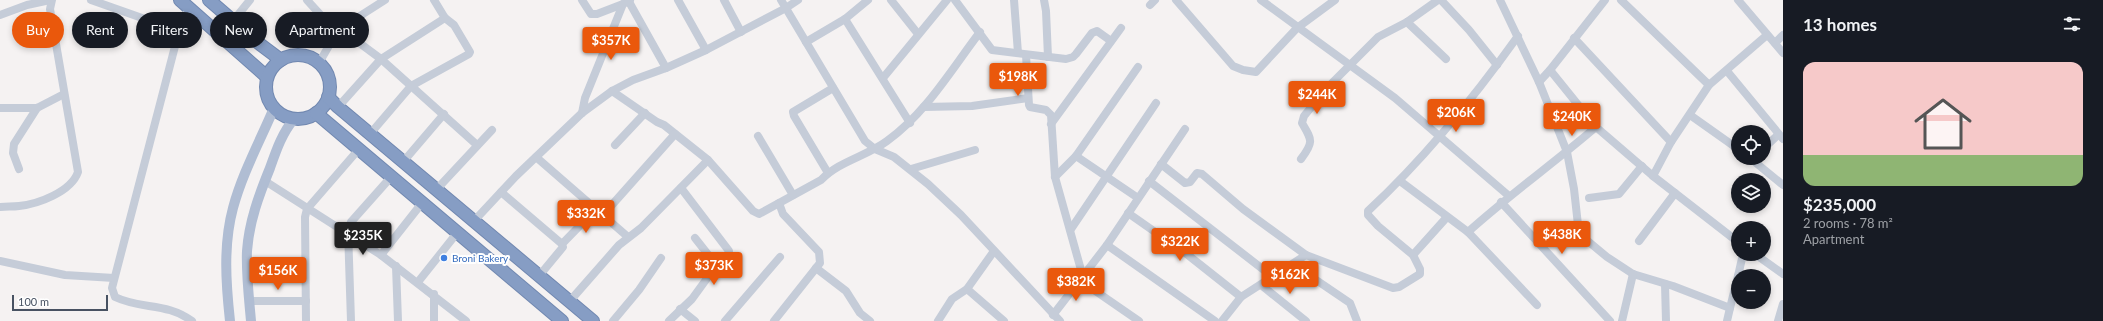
<!DOCTYPE html>
<html lang="en">
<head>
<meta charset="utf-8">
<style>
	body { margin:0; font-family:Lato,sans-serif; background:#20242c; color:#f1f3f6; height:100vh; display:flex; flex-direction:column; font-size:15px; white-space:nowrap }
	* { box-sizing:border-box; margin:0 }
	p { font-size:13px; color:#9ea1a6 }
	.icon { flex:none; width:22px; height:22px; fill:none; stroke:currentColor; stroke-width:2; stroke-linecap:round; stroke-linejoin:round }
	.map { position:relative; flex:1; overflow:hidden }
	.sheet { display:flex; flex-direction:column; background:#171b24; width:320px }
	.sheet>* { flex:none }
	.hud { position:absolute; left:12px; top:12px; width:380px; height:36px; display:flex; gap:8px }
	.buttons { position:absolute; left:1731px; top:125px; display:grid; gap:8px }
	.buttons a { display:grid; place-items:center; width:40px; height:40px; border-radius:50%; background:#171b24; box-shadow:0 2px 6px #0003; font-size:20px }
	.scale { position:absolute; left:12px; bottom:10px; width:96px; box-sizing:border-box; padding-left:4px; border:2px solid #485262; border-top:0; font-size:11px; line-height:14px; white-space:nowrap; color:#485262; -webkit-text-stroke:3px #fff; paint-order:stroke }
	.price { position:absolute; translate:-50% -34px; padding:0 9px; border-radius:4px; background:#ea580c; color:#fff; font-size:13px; line-height:26px; filter:drop-shadow(0 1px 2px #0008) }
	.price::after { content:''; position:absolute; left:50%; top:24px; width:12px; height:9px; margin-left:-6px; background:inherit; clip-path:polygon(0 0,100% 0,50% 100%) }
	.price.active { background:#222; color:#fff }
	ul { padding:0; list-style:none }
	li { display:grid; align-content:center; gap:8px; height:212px; padding:0 20px }
	li+li { border-top:1px solid #363941 }
	li span { display:grid; place-items:center; height:124px; border-radius:12px; color:#555 }
	li>.icon { margin-inline-start:auto }
	span .icon { width:72px; height:72px; fill:#fffc; stroke-width:1 }
	li b { font-size:17px }
	h2 { display:flex; justify-content:space-between; align-items:center; height:48px; padding:0 20px; font-size:17px }
	.chip { padding:0 14px; border-radius:18px; background:#171b24; box-shadow:0 2px 6px #0003; font-size:14px; line-height:36px }
	.chip.active { background:#ea580c; color:#fff }
	main { display:flex; flex:1; min-height:0 }
	.map>svg:first-child { display:block }
	.lines { fill:none; stroke-linecap:round; stroke-linejoin:round }
	.highway-casing { stroke:#7188b0; stroke-width:14 }
	.minor { stroke:#c5ccd8; stroke-width:8 }
	.major { stroke:#b0bdd3; stroke-width:10 }
	.highway { stroke:#869dc4; stroke-width:12 }
	.shop-dot { fill:#3f7fe0; stroke:#fff; stroke-width:1.5 }
	.labels { text-anchor:middle; dominant-baseline:central; stroke-width:4; stroke-linejoin:round; paint-order:stroke }
	.shop-label { font-size:10px; fill:#366cbe; stroke:#fff; text-anchor:start }
</style>
</head>
<body>
<main>
<div class="map">
<svg width="1783" height="321" viewBox="0 0 1783 321">
	<rect width="100%" height="100%" fill="#f5f2f2"/>
	<g class="lines">
		<g class="highway-casing">
			<g id="highway">
				<polyline points="180,0 267,77"/>
				<polyline points="209,0 261,45 281,60"/>
				<circle cx="298" cy="87" r="32"/>
				<polyline points="328,97 338,107 593,321"/>
				<polyline points="316,113 562,321"/>
			</g>
		</g>
		<g class="minor">
			<polyline points="91,0 179,31"/>
			<polyline points="307,0 327,22 350,36 381,59 477,145"/>
			<polyline points="582,0 591,14 597,14 623,4"/>
			<polyline points="628,0 666,68"/>
			<polyline points="678,0 706,50"/>
			<polyline points="724,0 741,32"/>
			<polyline points="781,0 865,141 875,149 894,157 928,184 961,215 1060,321"/>
			<polyline points="891,0 918,34"/>
			<polyline points="955,0 992,50 1066,59 1073,57 1076,54 1092,33 1097,31 1111,41"/>
			<polyline points="1014,0 1018,53"/>
			<polyline points="1044,0 1046,11 1048,57"/>
			<polyline points="1176,0 1233,66 1243,70 1256,72 1297,28 1335,0"/>
			<polyline points="1261,0 1395,98 1509,196"/>
			<polyline points="1441,0 1469,30 1497,65"/>
			<polyline points="1500,0 1539,82 1567,152 1574,189 1578,225 1583,237 1607,257 1633,274 1673,286 1730,308 1727,321"/>
			<polyline points="1621,0 1709,85"/>
			<polyline points="1738,0 1783,53"/>
			<polyline points="1150,5 1155,0"/>
			<path d="M189 7 179 31 112 288 115 297C142 310 166 302 192 321"/>
			<polyline points="0,15 27,5 50,0"/>
			<polyline points="845,19 910,123"/>
			<polyline points="233,21 250,0"/>
			<polyline points="1407,22 1446,59"/>
			<polyline points="1574,38 1671,142"/>
			<polyline points="806,42 845,19 868,0"/>
			<polyline points="1775,43 1783,35"/>
			<polyline points="1026,55 1029,105 1030,107 1046,110 1051,115 1055,177 1083,277"/>
			<polyline points="319,63 338,30 385,0"/>
			<polyline points="1550,70 1596,127 1653,176 1738,242"/>
			<polyline points="1727,71 1783,139"/>
			<polyline points="883,78 947,0"/>
			<polyline points="1539,82 1550,70 1605,0"/>
			<path d="M612 91 657 122 664 125 708 160 753 211 759 214 821 180C839 161 867 156 887 141 926 113 951 70 980 32"/>
			<polyline points="338,107 381,59 445,18"/>
			<polyline points="924,107 972,106 1028,98"/>
			<polyline points="0,108 37,108 64,94"/>
			<polyline points="582,113 585,98 623,4 630,0"/>
			<polyline points="1690,115 1738,149"/>
			<polyline points="1051,124 1121,28"/>
			<polyline points="370,134 411,86 469,54 470,52 454,25 445,18 434,0"/>
			<polyline points="758,136 793,195"/>
			<polyline points="615,145 645,113"/>
			<polyline points="1764,148 1778,135"/>
			<polyline points="1076,156 1138,198"/>
			<polyline points="536,157 628,237"/>
			<polyline points="1750,158 1783,185"/>
			<path d="M1301 159C1314 142 1312 140 1302 123L1304 116 1328 87 1378 37 1407 22 1438 0"/>
			<polyline points="403,162 444,114"/>
			<polyline points="1161,164 1185,183 1190,182 1197,173 1202,174 1243,209 1306,255 1241,297 1222,321"/>
			<polyline points="19,169 13,153 14,144 37,108"/>
			<polyline points="911,169 975,150"/>
			<polyline points="828,173 794,116 793,112 833,88"/>
			<polyline points="1653,176 1671,142 1709,85 1767,35"/>
			<polyline points="1055,177 1076,156 1138,67"/>
			<polyline points="265,181 381,255 466,321"/>
			<polyline points="1149,181 1273,277"/>
			<polyline points="1400,181 1468,232 1537,305"/>
			<polyline points="436,190 492,130"/>
			<polyline points="501,192 562,244"/>
			<polyline points="1589,198 1619,194 1642,166"/>
			<polyline points="1501,202 1610,321"/>
			<path d="M0 207C6 206 12 207 19 206 38 204 71 192 78 172L50 9 52 0"/>
			<polyline points="1128,213 1188,255 1241,297"/>
			<polyline points="603,215 675,134"/>
			<polyline points="474,221 516,176 582,113 612,91 633,80 666,68 706,50 786,8 798,0"/>
			<polyline points="1071,229 1156,103"/>
			<path d="M1468 232C1509 195 1554 163 1596 127"/>
			<polyline points="695,238 710,257 722,262"/>
			<polyline points="1639,241 1675,193"/>
			<polyline points="1107,245 1215,321"/>
			<polyline points="1755,254 1783,274"/>
			<polyline points="381,255 422,203"/>
			<path d="M1306 255 1393 288 1399 287 1420 274V269L1413 255 1378 226 1368 215V211C1425 158 1473 99 1518 36"/>
			<polyline points="1413,255 1447,217"/>
			<polyline points="0,261 65,275 114,278"/>
			<polyline points="1294,265 1350,303 1357,321"/>
			<polyline points="396,266 398,321"/>
			<polyline points="816,268 846,291 860,313 870,321"/>
			<polyline points="539,276 563,247 562,244 596,209"/>
			<polyline points="1738,276 1743,254"/>
			<polyline points="1081,281 1139,321"/>
			<polyline points="418,282 457,233"/>
			<polyline points="1665,284 1666,321"/>
			<polyline points="1261,285 1306,321"/>
			<polyline points="967,289 1004,321"/>
			<polyline points="434,294 434,321"/>
			<polyline points="249,301 306,301"/>
			<polyline points="569,302 619,245 641,228 708,160"/>
			<polyline points="1730,308 1738,276"/>
			<polyline points="680,309 695,321"/>
			<polyline points="1053,315 1107,245 1185,129"/>
			<polyline points="306,321 305,217 307,209 359,149"/>
			<polyline points="351,321 348,230 351,222 391,177"/>
			<polyline points="613,321 639,290 661,258"/>
			<polyline points="669,321 692,299 708,277 728,256 729,251 681,188"/>
			<polyline points="725,321 780,257"/>
			<polyline points="774,321 820,263 819,252 783,214 779,203"/>
			<polyline points="938,321 952,299 967,289 994,251"/>
			<polyline points="1622,321 1633,274"/>
			<polyline points="1778,321 1783,304"/>
		</g>
		<g class="major">
			<path d="M230 321C226 284 223 245 233 208 242 174 260 141 274 108"/>
			<path d="M251 321C249 298 246 273 247 251 249 222 259 195 270 168 276 151 282 133 294 119"/>
		</g>
		<use href="#highway" class="highway"/>
	</g>
	<circle class="shop-dot" cx="444" cy="258" r="4"/>
	<g class="labels">
		<g class="shop-label">
			<text x="452" y="258">Broni Bakery</text>
		</g>
	</g>
</svg>
<div class="buttons">
<a><svg class="icon" aria-label="locate" viewBox="0 0 24 24"><circle cx="12" cy="12" r="6"/><path d="M12 2v4M12 18v4M2 12h4M18 12h4"/></svg></a>
<a><svg class="icon" aria-label="layers" viewBox="0 0 24 24"><path d="M12 4l9 5-9 5-9-5zM3 14l9 5 9-5"/></svg></a>
<a>+</a>
<a>−</a>
</div>
<div class="scale">100 m</div>
<b class="price" style="left:611px;top:61px">$357K</b>
<b class="price" style="left:1018px;top:97px">$198K</b>
<b class="price" style="left:1317px;top:115px">$244K</b>
<b class="price" style="left:1456px;top:133px">$206K</b>
<b class="price" style="left:1572px;top:137px">$240K</b>
<b class="price" style="left:586px;top:234px">$332K</b>
<b class="price" style="left:1562px;top:255px">$438K</b>
<b class="price active" style="left:363px;top:256px">$235K</b>
<b class="price" style="left:1180px;top:262px">$322K</b>
<b class="price" style="left:714px;top:286px">$373K</b>
<b class="price" style="left:278px;top:291px">$156K</b>
<b class="price" style="left:1290px;top:295px">$162K</b>
<b class="price" style="left:1076px;top:302px">$382K</b>
<div class="hud">
<a class="chip active">Buy</a>
<a class="chip">Rent</a>
<a class="chip">Filters</a>
<a class="chip">New</a>
<a class="chip">Apartment</a>
</div>
</div>
<section class="sheet">
<h2>13 homes<svg class="icon" aria-label="filters" viewBox="0 0 24 24"><path d="M4 7h16M4 17h16"/><circle cx="9" cy="7" r="2"/><circle cx="15" cy="17" r="2"/></svg></h2>
<ul>
<li><span style="background:linear-gradient(#f6c9c9 75%,#8fb573 0)"><svg class="icon" aria-label="home" viewBox="0 0 24 24"><path d="M3 11l9-7 9 7M6 9v11h12V9"/></svg></span><div><b>$235,000</b><p>2 rooms · 78 m²</p><p>Apartment</p></div></li>
</ul>
</section>
</main>
</body>
</html>
